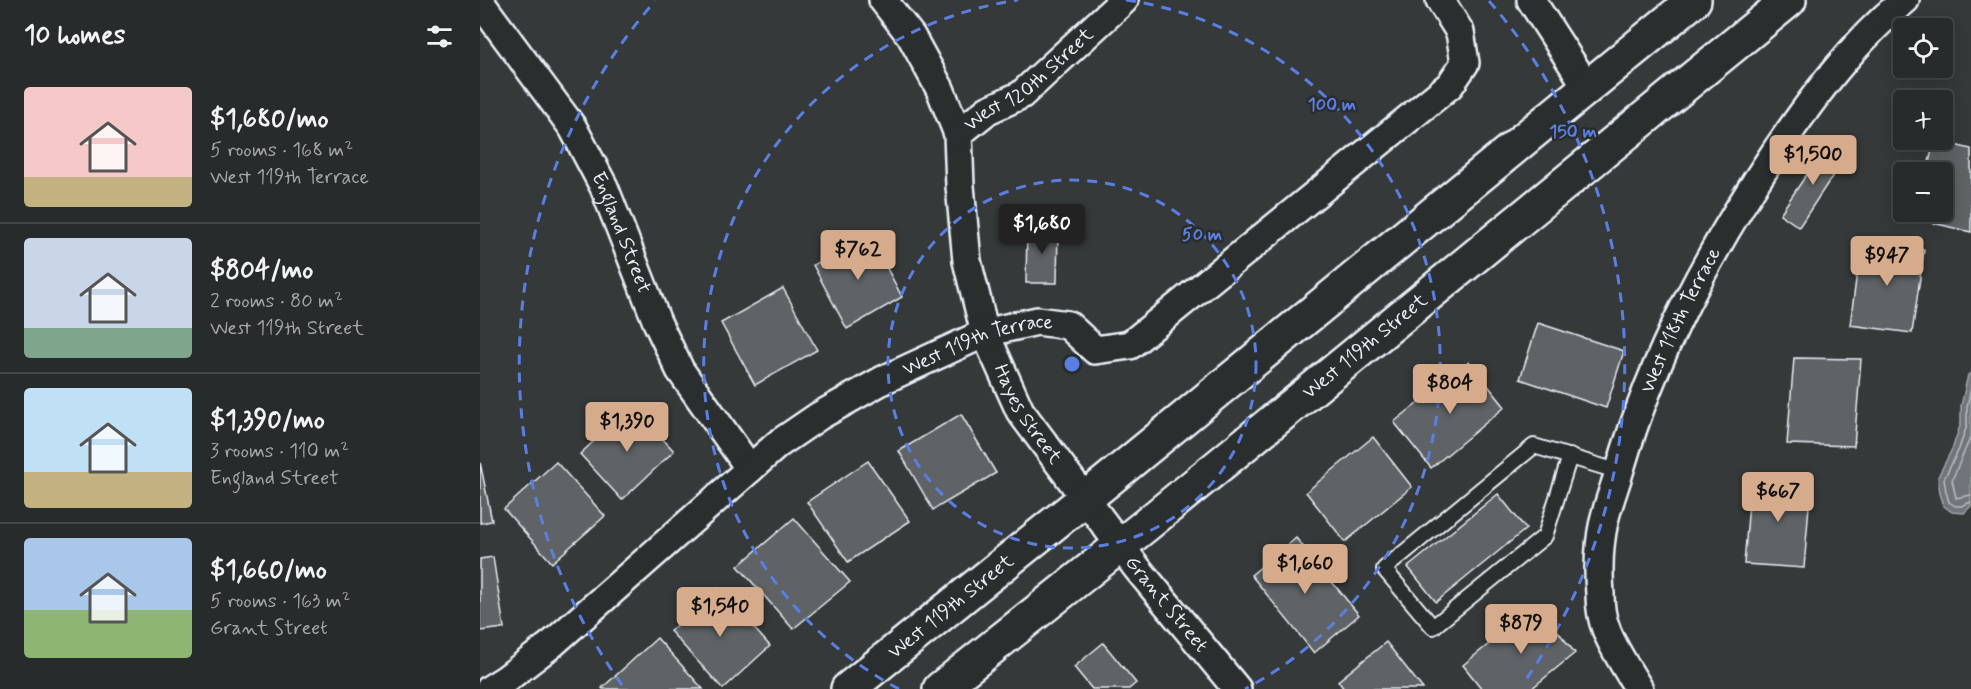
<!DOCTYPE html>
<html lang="en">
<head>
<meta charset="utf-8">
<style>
	body { margin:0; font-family:Mynerve,sans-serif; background:#343738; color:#f1f3f6; height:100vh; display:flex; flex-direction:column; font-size:22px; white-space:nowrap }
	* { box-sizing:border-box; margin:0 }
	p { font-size:20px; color:#a5a7a9 }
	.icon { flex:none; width:33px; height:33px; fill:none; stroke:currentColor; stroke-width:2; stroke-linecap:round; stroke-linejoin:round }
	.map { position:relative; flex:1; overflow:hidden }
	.panel { display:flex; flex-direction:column; background:#282b2c; width:480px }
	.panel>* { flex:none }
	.fabs { position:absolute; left:1413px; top:18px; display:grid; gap:12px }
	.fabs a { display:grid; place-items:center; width:60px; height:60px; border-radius:6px; background:#282b2c; box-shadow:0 3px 15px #0003,0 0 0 2px #444748; font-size:30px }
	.price { position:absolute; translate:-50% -51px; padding:0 14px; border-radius:6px; background:#d6ab8b; color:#111; font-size:20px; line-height:39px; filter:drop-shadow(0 2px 3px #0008) }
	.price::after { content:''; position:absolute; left:50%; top:36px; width:18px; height:14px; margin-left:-9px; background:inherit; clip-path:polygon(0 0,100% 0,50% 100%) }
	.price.active { background:#222; color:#fff }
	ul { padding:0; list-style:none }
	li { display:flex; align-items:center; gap:18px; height:150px; padding:0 24px }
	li+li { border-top:2px solid #444748 }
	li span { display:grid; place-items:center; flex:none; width:168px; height:120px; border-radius:6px; color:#555 }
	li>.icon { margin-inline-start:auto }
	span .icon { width:72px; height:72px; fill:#fffc; stroke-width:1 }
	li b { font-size:26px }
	h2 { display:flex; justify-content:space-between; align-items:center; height:72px; padding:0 24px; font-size:26px }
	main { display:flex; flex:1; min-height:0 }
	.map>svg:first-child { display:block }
	.water { fill:#707579; stroke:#a0a7ac; stroke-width:1.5 }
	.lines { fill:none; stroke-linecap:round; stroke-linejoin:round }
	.shore { stroke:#b8bfc5; stroke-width:1.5 }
	.building { fill:#5f6365; stroke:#e8f1f8; stroke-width:1.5 }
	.service-casing { stroke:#e8f1f8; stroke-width:18 }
	.minor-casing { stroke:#e8f1f8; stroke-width:32 }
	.primary-casing { stroke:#e8f1f8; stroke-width:38 }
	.service { stroke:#2a2d2e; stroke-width:14 }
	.minor { stroke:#2a2d2e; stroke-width:27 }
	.primary { stroke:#2a2d2e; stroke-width:33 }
	.ring { fill:none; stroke:#5a7fe2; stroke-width:3; stroke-dasharray:10 8 }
	.labels { text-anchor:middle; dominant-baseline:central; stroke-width:5; stroke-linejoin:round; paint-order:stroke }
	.street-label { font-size:20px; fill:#e8f1f8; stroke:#2a2d2e }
	.centre { fill:#5a7fe2; stroke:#2a2d2e; stroke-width:3 }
	.ring-label { font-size:18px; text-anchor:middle; font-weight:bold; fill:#5a7fe2; stroke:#2a2d2e; stroke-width:5; stroke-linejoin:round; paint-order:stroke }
</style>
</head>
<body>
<main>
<section class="panel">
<h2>10 homes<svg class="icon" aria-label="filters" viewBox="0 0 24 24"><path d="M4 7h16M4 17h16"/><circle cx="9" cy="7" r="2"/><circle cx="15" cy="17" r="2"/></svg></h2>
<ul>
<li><span style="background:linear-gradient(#f6c9c9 75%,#c2b280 0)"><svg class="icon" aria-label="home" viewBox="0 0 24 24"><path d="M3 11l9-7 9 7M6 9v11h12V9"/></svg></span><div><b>$1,680/mo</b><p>5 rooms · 168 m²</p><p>West 119th Terrace</p></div></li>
<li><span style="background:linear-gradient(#c9d6e8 75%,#7fa58c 0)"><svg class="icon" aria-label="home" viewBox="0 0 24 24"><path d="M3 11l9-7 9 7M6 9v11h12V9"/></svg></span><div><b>$804/mo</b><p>2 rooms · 80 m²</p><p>West 119th Street</p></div></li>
<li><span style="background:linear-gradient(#bfe0f5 70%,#c2b280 0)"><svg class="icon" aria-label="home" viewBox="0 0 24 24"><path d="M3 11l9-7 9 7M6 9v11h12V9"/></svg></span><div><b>$1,390/mo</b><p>3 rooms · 110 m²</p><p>England Street</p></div></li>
<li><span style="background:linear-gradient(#a9c7e8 60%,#8fb573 0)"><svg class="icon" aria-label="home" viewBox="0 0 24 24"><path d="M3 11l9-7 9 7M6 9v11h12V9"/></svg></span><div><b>$1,660/mo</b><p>5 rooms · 163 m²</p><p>Grant Street</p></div></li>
</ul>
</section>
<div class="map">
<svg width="1491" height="689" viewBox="0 0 1491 689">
	<rect width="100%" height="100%" fill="#35393a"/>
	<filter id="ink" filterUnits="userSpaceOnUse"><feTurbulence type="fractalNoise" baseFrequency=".0167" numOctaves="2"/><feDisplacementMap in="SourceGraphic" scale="12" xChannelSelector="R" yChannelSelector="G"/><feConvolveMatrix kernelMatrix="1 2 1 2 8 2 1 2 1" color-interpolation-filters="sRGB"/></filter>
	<g filter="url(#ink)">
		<polygon class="water" points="1491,373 1491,506 1484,513 1472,512 1464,506 1460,493 1458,477 1473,447 1481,423 1481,406 1488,375"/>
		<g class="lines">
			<g class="shore">
				<polyline points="1491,388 1487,407 1487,425 1479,449 1464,479 1466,492 1469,502 1475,506 1481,506 1491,502"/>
				<polyline points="1491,436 1472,480 1476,498 1491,495"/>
			</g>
		</g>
		<g class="building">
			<polygon points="1454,140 1491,149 1491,232 1436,219 1438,212 1462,212 1462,172 1447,172"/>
			<polygon points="1347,144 1365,157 1319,227 1300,214"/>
			<polygon points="547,227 578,227 577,283 546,283"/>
			<polygon points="389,234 422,297 367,329 333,265"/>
			<polygon points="1381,242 1444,250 1432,333 1370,325"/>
			<polygon points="303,288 337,350 275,385 241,323"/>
			<polygon points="1058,323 1144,351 1126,408 1040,379"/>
			<polygon points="1314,358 1381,359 1374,446 1307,444"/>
			<polygon points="989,362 1025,407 951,468 914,422"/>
			<polygon points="152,406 194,451 142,500 100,454"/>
			<polygon points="481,414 516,473 453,510 419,451"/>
			<polygon points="893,437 932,487 865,542 826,492"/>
			<polygon points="388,461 430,521 368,562 327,502"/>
			<polygon points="0,462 12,521 0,523"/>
			<polygon points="76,462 125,516 72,563 24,509"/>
			<polygon points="1271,478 1331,481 1324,568 1264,564"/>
			<polygon points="1018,494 1046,529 956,602 928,567"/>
			<polygon points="314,518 370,582 313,629 258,566"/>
			<polygon points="816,538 879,615 834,653 771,575"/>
			<polygon points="13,557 24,628 0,631 0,559"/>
			<polygon points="238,588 290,646 243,689 190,631"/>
			<polygon points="1057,605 1095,653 1051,689 1002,689 983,665"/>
			<polygon points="177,638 223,689 123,689 122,688"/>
			<polygon points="906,642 943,689 864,689 858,681"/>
			<polygon points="623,643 656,683 649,689 612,689 594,667"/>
		</g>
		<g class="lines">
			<g class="service-casing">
				<polyline id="service" points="1090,456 1065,536 953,627 904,569 1054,446 1140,472"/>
			</g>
			<g class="minor-casing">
				<g id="minor">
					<path id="s1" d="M403 0 431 36 460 89 478 134 480 186 487 261 505 333 540 411 657 568 757 689"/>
					<polyline points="1051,0 1107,87"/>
					<path id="s2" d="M0 2 93 128 124 187 177 322 200 370 270 469"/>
					<path id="s3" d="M478 134 508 110 541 95 644 0"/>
					<path id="s4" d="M10 689 26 679 73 643 298 444 339 416 403 380 505 333 557 321 588 325 615 350 650 345 970 85 985 63 980 32 960 0"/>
					<path id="s5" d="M1159 689C1149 672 1132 647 1126 629 1122 619 1120 604 1120 594 1118 570 1119 544 1124 521 1128 504 1135 486 1140 469 1174 353 1231 248 1298 148 1334 96 1375 40 1425 0"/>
				</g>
			</g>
			<g class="primary-casing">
				<g id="primary">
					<path id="s6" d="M368 689 627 481 1214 0"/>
					<path id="s7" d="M460 689 666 525 1309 0"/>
				</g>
			</g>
			<use href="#service" class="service"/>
			<use href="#minor" class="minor"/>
			<use href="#primary" class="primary"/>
		</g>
	</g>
	<g class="ring">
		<circle cx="592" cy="364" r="184"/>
		<path d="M419 689A368 368 0 0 1 538 0M646 0A368 368 0 0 1 765 689"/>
		<path d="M142 685A553 553 0 0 1 175 1M1009 1A553 553 0 0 1 1042 685"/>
	</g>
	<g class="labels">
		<g class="street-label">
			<text stroke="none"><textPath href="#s3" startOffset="90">West 120th Street</textPath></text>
			<text stroke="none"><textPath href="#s2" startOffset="272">England Street</textPath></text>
			<text stroke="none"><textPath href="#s5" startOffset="393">West 118th Terrace</textPath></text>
			<text stroke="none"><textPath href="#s7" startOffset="546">West 119th Street</textPath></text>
			<text stroke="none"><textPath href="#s4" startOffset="604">West 119th Terrace</textPath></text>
			<text stroke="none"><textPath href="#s1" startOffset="448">Hayes Street</textPath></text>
			<text stroke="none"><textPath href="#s1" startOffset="684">Grant Street</textPath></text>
			<text stroke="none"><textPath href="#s6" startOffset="132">West 119th Street</textPath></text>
		</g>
	</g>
	<circle cx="592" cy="364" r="9" class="centre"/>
	<g class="ring-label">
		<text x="852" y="110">100 m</text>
		<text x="1093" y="137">150 m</text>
		<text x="722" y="240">50 m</text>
	</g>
</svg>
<div class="fabs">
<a><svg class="icon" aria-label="locate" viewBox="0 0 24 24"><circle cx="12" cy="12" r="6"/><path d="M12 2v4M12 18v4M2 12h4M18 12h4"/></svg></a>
<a>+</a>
<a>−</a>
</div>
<b class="price" style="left:1333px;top:186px">$1,500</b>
<b class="price active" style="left:562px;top:255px">$1,680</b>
<b class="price" style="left:378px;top:281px">$762</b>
<b class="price" style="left:1407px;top:287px">$947</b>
<b class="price" style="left:970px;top:415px">$804</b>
<b class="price" style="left:147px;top:453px">$1,390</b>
<b class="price" style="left:1298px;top:523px">$667</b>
<b class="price" style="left:825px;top:595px">$1,660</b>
<b class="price" style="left:240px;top:638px">$1,540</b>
<b class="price" style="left:1041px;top:655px">$879</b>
</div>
</main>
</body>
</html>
